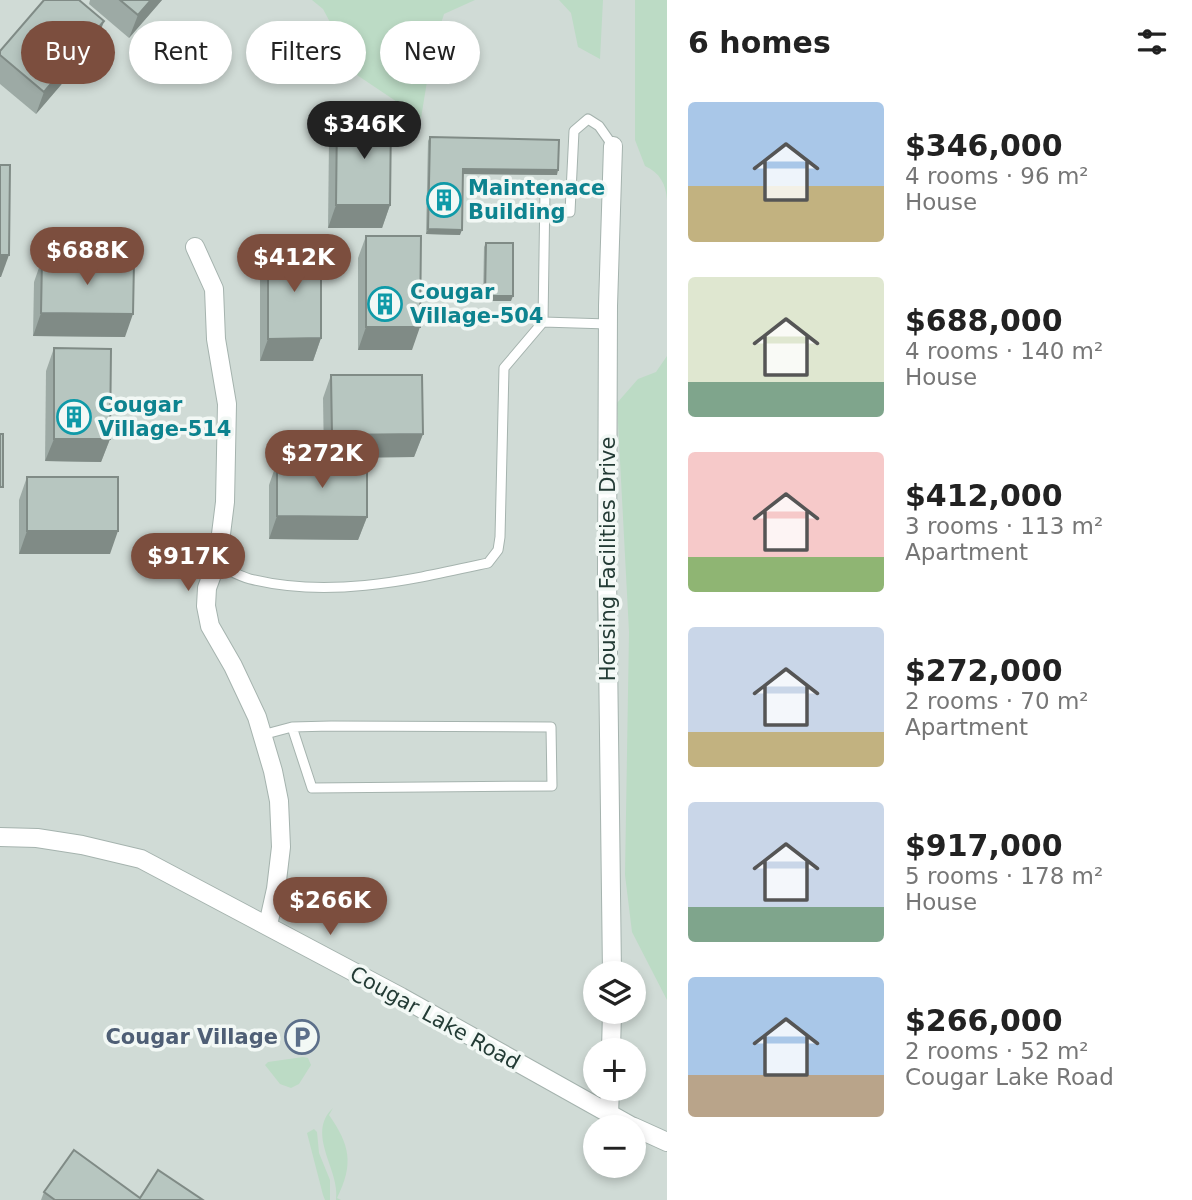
<!DOCTYPE html>
<html lang="en">
<head>
<meta charset="utf-8">
<style>
	body { margin:0; font-family:"DejaVu Sans",sans-serif; background:#f6f6f6; color:#222; height:100vh; display:flex; flex-direction:column; font-size:26px; white-space:nowrap }
	* { box-sizing:border-box; margin:0 }
	p { font-size:23px; color:#767676 }
	.icon { flex:none; width:38px; height:38px; fill:none; stroke:currentColor; stroke-width:2; stroke-linecap:round; stroke-linejoin:round }
	.map { position:relative; flex:1; overflow:hidden }
	.panel { display:flex; flex-direction:column; background:#fff; width:525px }
	.panel>* { flex:none }
	.banner { position:absolute; left:21px; top:21px; width:541px; height:63px; display:flex; gap:14px }
	.tools { position:absolute; left:583px; top:961px; display:grid; gap:14px }
	.tools a { display:grid; place-items:center; width:63px; height:63px; border-radius:50%; background:#fff; box-shadow:0 4px 10px #0003; font-size:35px }
	.price { position:absolute; translate:-50% -60px; padding:0 16px; border-radius:24px; background:#7c4e3e; color:#fff; font-size:23px; line-height:46px; filter:drop-shadow(0 2px 4px #0008) }
	.price::after { content:''; position:absolute; left:50%; top:42px; width:21px; height:16px; margin-left:-10px; background:inherit; clip-path:polygon(0 0,100% 0,50% 100%) }
	.price.active { background:#222; color:#fff }
	ul { padding:0; list-style:none }
	li { display:flex; align-items:center; gap:21px; height:175px; padding:0 21px }
	li span { display:grid; place-items:center; flex:none; width:196px; height:140px; border-radius:7px; color:#555 }
	li>.icon { margin-inline-start:auto }
	span .icon { width:84px; height:84px; fill:#fffc; stroke-width:1 }
	li b { font-size:30px }
	h2 { display:flex; justify-content:space-between; align-items:center; height:84px; padding:0 21px; font-size:30px }
	.pill { padding:0 24px; border-radius:32px; background:#fff; box-shadow:0 4px 10px #0003; font-size:24px; line-height:63px }
	.pill.active { background:#7c4e3e; color:#fff }
	main { display:flex; flex:1; min-height:0 }
	.map>svg:first-child { display:block }
	.built { fill:#d0dbd6; fill-rule:evenodd }
	.green { fill:#bcdbc5 }
	.lines { fill:none; stroke-linecap:round; stroke-linejoin:round }
	.lane-casing { stroke:#a5b3ae; stroke-width:11 }
	.street-casing { stroke:#a5b3ae; stroke-width:20 }
	.lane { stroke:#fff; stroke-width:9 }
	.street { stroke:#fff; stroke-width:18 }
	.wall { fill:#9daaa5 }
	.shaded-wall { fill:#808b86 }
	.building { fill:#b7c6c0; stroke:#808b86; stroke-width:2 }
	.labels { text-anchor:middle; dominant-baseline:central; stroke-width:7; stroke-linejoin:round; paint-order:stroke }
	.culture-label { font-size:21px; font-weight:bold; fill:#0d838f; stroke:#f2f8f5; text-anchor:start }
	.street-label { font-size:21px; fill:#233b35; stroke:#f2f8f5 }
	.service-label { font-size:21px; font-weight:bold; fill:#4e5e75; stroke:#f2f8f5; text-anchor:end }
</style>
</head>
<body>
<main>
<div class="map">
<svg width="667" height="1200" viewBox="0 0 667 1200">
	<rect width="100%" height="100%" fill="#e2ebe7"/>
	<path class="built" d="M0 0H667V1200H0ZM595 973H634V1012H595ZM595 1050H634V1088H595ZM595 1127H634V1166H595Z"/>
	<g class="green">
		<polygon points="312,0 475,0 444,14 432,51 421,118 351,71 339,39 323,9"/>
		<polygon points="559,0 603,0 600,59 578,47 571,13"/>
		<path d="M635 0H667V200C666 184 660 173 645 166L635 140Z"/>
		<polygon points="667,356 667,1000 632,932 625,875 629,632 617,403 638,379 656,372"/>
		<polygon points="303,1057 308,1058 311,1065 299,1084 291,1088 280,1084 265,1065 268,1062"/>
		<path d="M333 1108 329 1115C350 1145 354 1164 337 1198L341 1200H336C341 1171 305 1134 333 1108Z"/>
		<polygon points="314,1129 317,1132 319,1153 330,1180 330,1200 325,1200 323,1195 307,1133"/>
	</g>
	<g class="lines">
		<g class="lane-casing">
			<g id="lane">
				<polyline points="545,213 570,212 574,131 588,119 599,126 613,146"/>
				<polyline points="543,322 545,190"/>
				<path d="M215 564C227 569 239 576 250 579 330 599 410 580 488 563L498 550 500 537 504 368 543 322 608 324"/>
				<polyline points="262,735 292,727 331,726 551,727 552,786 312,788 292,727"/>
			</g>
		</g>
		<g class="street-casing">
			<g id="street">
				<polyline points="195,247 214,289 216,339 227,404 225,502 218,558 207,588 206,606 210,626 233,666 257,717 273,771 279,801 281,847 276,889 268,925"/>
				<polyline points="0,837 37,838 82,845 141,859 401,997 633,1127"/>
				<polyline points="612,973 607,575 608,306 613,146"/>
				<polyline points="611,1050 612,1012"/>
				<polyline points="609,1115 610,1088"/>
				<polyline points="634,1127 667,1142"/>
			</g>
		</g>
		<use href="#lane" class="lane"/>
		<use href="#street" class="street"/>
	</g>
	<g class="wall">
		<polygon points="90,0 162,0 129,38 89,4"/>
		<polygon points="96,44 36,114 0,84 0,51"/>
		<polygon points="337,117 390,205 382,228 328,228 329,140"/>
		<polygon points="430,137 557,175 463,174 460,235 426,234 428,141"/>
		<polygon points="366,236 412,350 358,350 358,258"/>
		<polygon points="486,243 511,301 483,301 484,247"/>
		<polygon points="268,249 321,338 313,361 260,361 260,272"/>
		<polygon points="42,259 125,337 33,336 34,282"/>
		<polygon points="54,348 110,439 101,462 45,461 46,371"/>
		<polygon points="331,375 423,434 414,457 324,458 323,398"/>
		<polygon points="277,462 367,517 358,540 269,539 269,485"/>
		<polygon points="27,477 110,554 19,554 19,500"/>
		<polygon points="44,1192 140,1198 203,1200 41,1200"/>
	</g>
	<g class="shaded-wall">
		<polygon points="151,0 162,0 129,38 138,15"/>
		<polygon points="104,21 96,44 36,114 44,92"/>
		<polygon points="463,169 558,170 557,175 461,174"/>
		<polygon points="336,205 390,205 382,228 328,228"/>
		<polygon points="428,229 462,230 460,235 426,234"/>
		<polygon points="0,255 9,255 1,277 0,277"/>
		<polygon points="485,296 513,296 511,301 483,301"/>
		<polygon points="41,313 133,314 125,337 33,336"/>
		<polygon points="366,327 420,327 412,350 358,350"/>
		<polygon points="321,338 313,361 260,361 268,339"/>
		<polygon points="423,434 414,457 324,458 332,435"/>
		<polygon points="54,439 110,439 101,462 45,461"/>
		<polygon points="277,516 367,517 358,540 269,539"/>
		<polygon points="27,531 118,531 110,554 19,554"/>
	</g>
	<g class="building">
		<polygon points="44,0 79,0 104,21 44,92 0,55 0,51"/>
		<polygon points="120,0 151,0 138,15"/>
		<polygon points="337,117 391,117 390,205 336,205"/>
		<polygon points="430,137 559,140 558,170 463,169 462,230 428,229"/>
		<polygon points="0,165 10,165 9,255 0,255"/>
		<polygon points="366,236 421,236 420,327 366,327"/>
		<polygon points="486,243 513,243 513,296 485,296"/>
		<polygon points="268,249 321,249 321,338 268,339"/>
		<polygon points="42,259 134,261 133,314 41,313"/>
		<polygon points="54,348 111,349 110,439 54,439"/>
		<polygon points="331,375 422,375 423,434 332,435"/>
		<rect x="0" y="434" width="3" height="53"/>
		<polygon points="277,462 367,463 367,517 277,516"/>
		<rect x="27" y="477" width="91" height="54"/>
		<polygon points="74,1150 140,1198 158,1170 203,1200 55,1200 44,1192"/>
	</g>
	<defs>
		<g id="building-ring" transform="scale(1.75)"><circle r="9.5" fill="#f2f8f5" stroke="#0f9aa8" stroke-width="1.5"/><path d="M-4-6H4V6H1V3H-1V6H-4ZM-2.5-4.3h1.7v1.8h-1.7ZM.8-4.3h1.7v1.8H.8ZM-2.5-1h1.7V.8h-1.7ZM.8-1h1.7V.8H.8Z" fill="#0f9aa8"/></g>
		<g id="parking-ring" transform="scale(1.75)"><circle r="9.5" fill="#f2f8f5" stroke="#5c6f8a" stroke-width="1.5"/><path d="M-3.5-5.5H1a3.5 3.5 0 0 1 0 7H-1V5.5H-3.5ZM-1-3.4V-.6H.8a1.4 1.4 0 0 0 0-2.8Z" fill="#5c6f8a"/></g>
	</defs>
	<g fill-rule="evenodd">
		<use href="#building-ring" x="444" y="200"/>
		<use href="#building-ring" x="385" y="304"/>
		<use href="#building-ring" x="74" y="417"/>
		<use href="#parking-ring" x="302" y="1037"/>
	</g>
	<g class="labels">
		<g class="culture-label">
			<text x="468" y="188">Maintenace<tspan x="468" dy="24">Building</tspan></text>
			<text x="410" y="292">Cougar<tspan x="410" dy="24">Village-504</tspan></text>
			<text x="98" y="405">Cougar<tspan x="98" dy="24">Village-514</tspan></text>
		</g>
		<g class="street-label">
			<text transform="translate(608 559) rotate(-90)">Housing Facilities Drive</text>
			<text transform="translate(435 1018) rotate(29)">Cougar Lake Road</text>
		</g>
		<g class="service-label">
			<text x="278" y="1037">Cougar Village</text>
		</g>
	</g>
</svg>
<div class="tools">
<a><svg class="icon" aria-label="layers" viewBox="0 0 24 24"><path d="M12 4l9 5-9 5-9-5zM3 14l9 5 9-5"/></svg></a>
<a>+</a>
<a>−</a>
</div>
<b class="price active" style="left:364px;top:161px">$346K</b>
<b class="price" style="left:87px;top:287px">$688K</b>
<b class="price" style="left:294px;top:294px">$412K</b>
<b class="price" style="left:322px;top:490px">$272K</b>
<b class="price" style="left:188px;top:593px">$917K</b>
<b class="price" style="left:330px;top:937px">$266K</b>
<div class="banner">
<a class="pill active">Buy</a>
<a class="pill">Rent</a>
<a class="pill">Filters</a>
<a class="pill">New</a>
</div>
</div>
<section class="panel">
<h2>6 homes<svg class="icon" aria-label="filters" viewBox="0 0 24 24"><path d="M4 7h16M4 17h16"/><circle cx="9" cy="7" r="2"/><circle cx="15" cy="17" r="2"/></svg></h2>
<ul>
<li><span style="background:linear-gradient(#a9c7e8 60%,#c2b280 0)"><svg class="icon" aria-label="home" viewBox="0 0 24 24"><path d="M3 11l9-7 9 7M6 9v11h12V9"/></svg></span><div><b>$346,000</b><p>4 rooms · 96 m²</p><p>House</p></div></li>
<li><span style="background:linear-gradient(#dfe7d0 75%,#7fa58c 0)"><svg class="icon" aria-label="home" viewBox="0 0 24 24"><path d="M3 11l9-7 9 7M6 9v11h12V9"/></svg></span><div><b>$688,000</b><p>4 rooms · 140 m²</p><p>House</p></div></li>
<li><span style="background:linear-gradient(#f6c9c9 75%,#8fb573 0)"><svg class="icon" aria-label="home" viewBox="0 0 24 24"><path d="M3 11l9-7 9 7M6 9v11h12V9"/></svg></span><div><b>$412,000</b><p>3 rooms · 113 m²</p><p>Apartment</p></div></li>
<li><span style="background:linear-gradient(#c9d6e8 75%,#c2b280 0)"><svg class="icon" aria-label="home" viewBox="0 0 24 24"><path d="M3 11l9-7 9 7M6 9v11h12V9"/></svg></span><div><b>$272,000</b><p>2 rooms · 70 m²</p><p>Apartment</p></div></li>
<li><span style="background:linear-gradient(#c9d6e8 75%,#7fa58c 0)"><svg class="icon" aria-label="home" viewBox="0 0 24 24"><path d="M3 11l9-7 9 7M6 9v11h12V9"/></svg></span><div><b>$917,000</b><p>5 rooms · 178 m²</p><p>House</p></div></li>
<li><span style="background:linear-gradient(#a9c7e8 70%,#b9a48a 0)"><svg class="icon" aria-label="home" viewBox="0 0 24 24"><path d="M3 11l9-7 9 7M6 9v11h12V9"/></svg></span><div><b>$266,000</b><p>2 rooms · 52 m²</p><p>Cougar Lake Road</p></div></li>
</ul>
</section>
</main>
</body>
</html>
